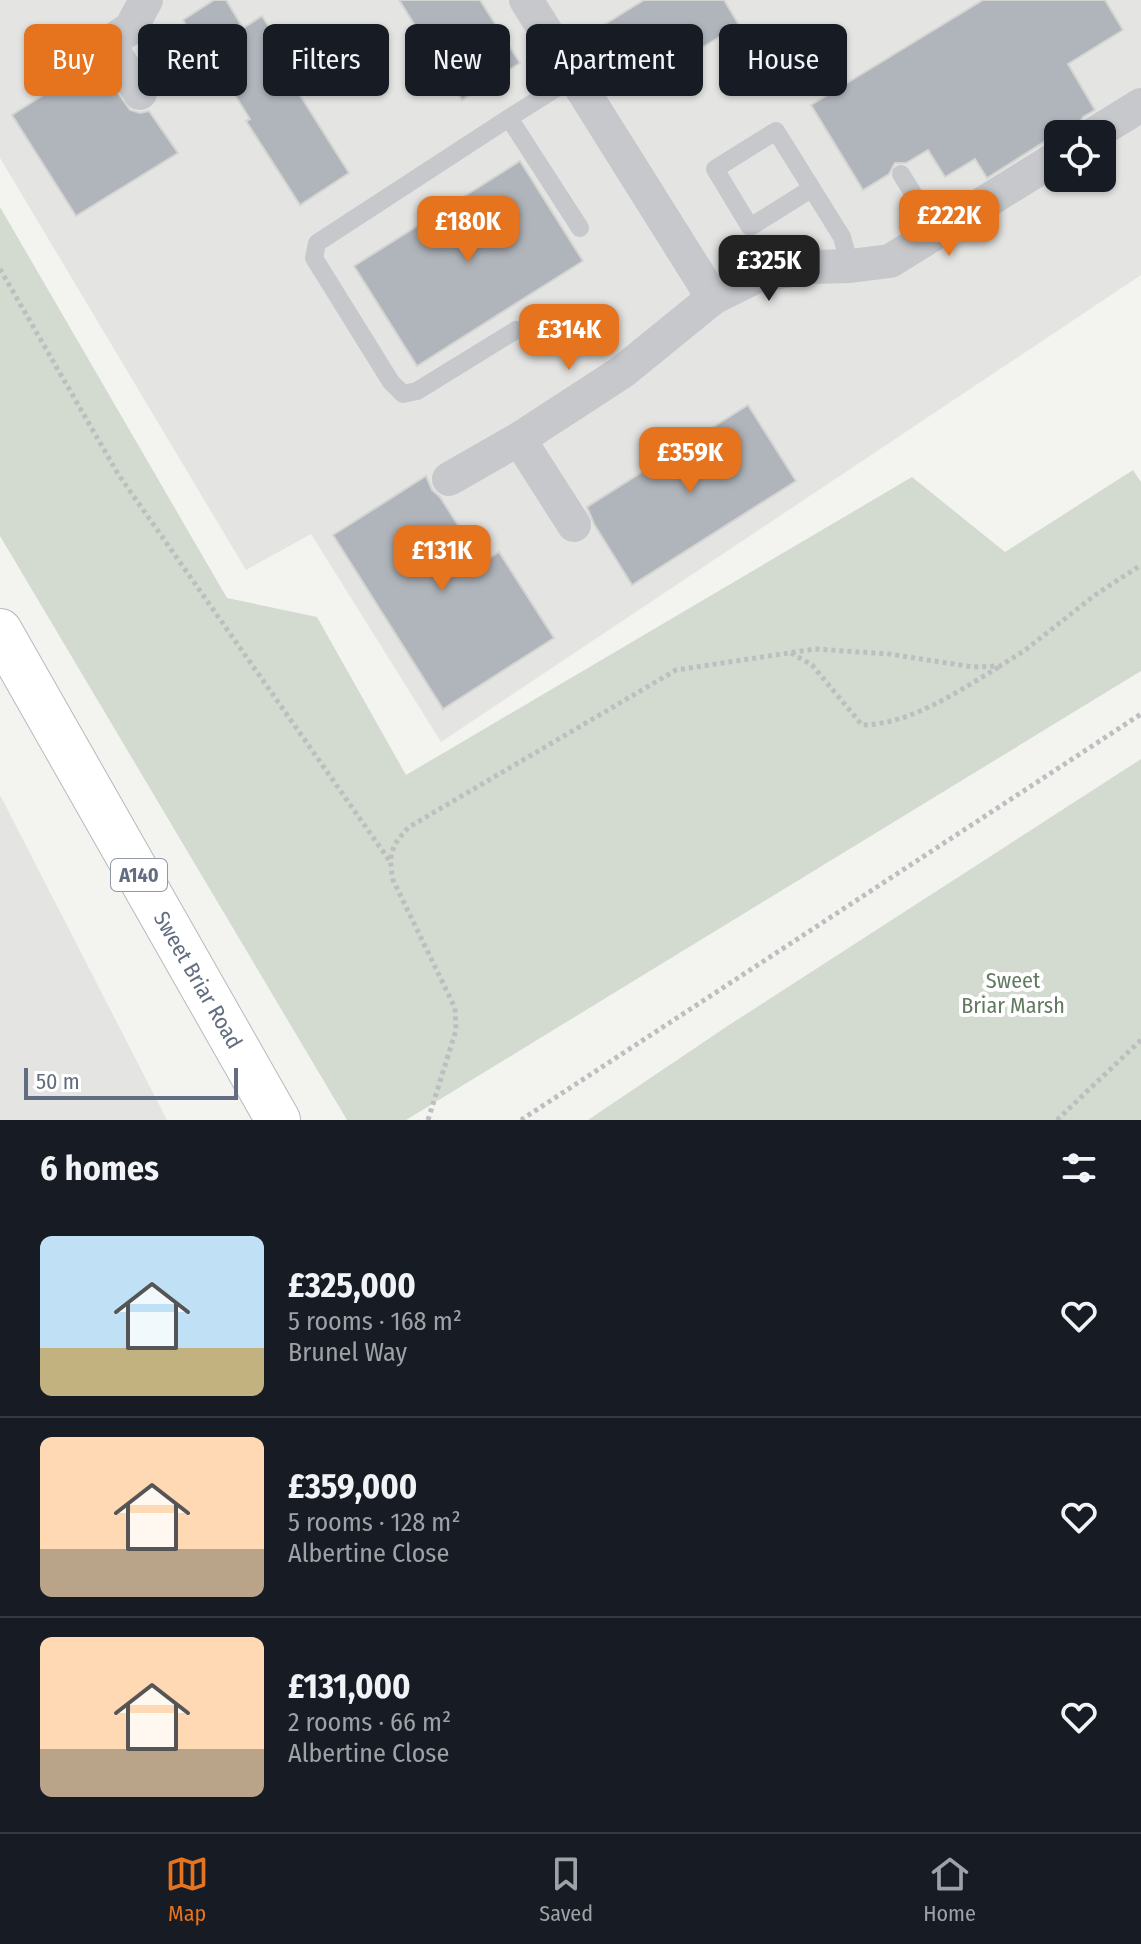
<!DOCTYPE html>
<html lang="en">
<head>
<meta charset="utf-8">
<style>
	body { margin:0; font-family:"Fira Sans Condensed",sans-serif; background:#20242c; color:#f1f3f6; height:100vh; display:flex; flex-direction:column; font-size:30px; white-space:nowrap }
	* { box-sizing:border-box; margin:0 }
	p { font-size:26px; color:#9ea1a6 }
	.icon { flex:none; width:44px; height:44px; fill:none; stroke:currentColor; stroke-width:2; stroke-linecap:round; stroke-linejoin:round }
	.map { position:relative; height:1120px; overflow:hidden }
	.sheet { display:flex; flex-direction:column; background:#171b24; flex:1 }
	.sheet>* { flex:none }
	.banner { position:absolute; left:24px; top:24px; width:1094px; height:72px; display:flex; gap:16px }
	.controls { position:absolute; left:1044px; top:120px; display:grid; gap:16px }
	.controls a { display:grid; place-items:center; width:72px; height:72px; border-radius:12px; background:#171b24; box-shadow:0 2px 6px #0004; font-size:40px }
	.scale { position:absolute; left:24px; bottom:20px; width:214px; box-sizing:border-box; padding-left:8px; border:4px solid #626d81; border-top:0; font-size:22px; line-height:28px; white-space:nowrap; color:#626d81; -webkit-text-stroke:6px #fff; paint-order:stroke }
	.price { position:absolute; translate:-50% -68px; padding:0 18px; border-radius:16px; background:#e6731d; color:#fff; font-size:26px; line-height:52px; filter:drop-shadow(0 2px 4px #0008) }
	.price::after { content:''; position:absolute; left:50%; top:48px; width:24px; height:18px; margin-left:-12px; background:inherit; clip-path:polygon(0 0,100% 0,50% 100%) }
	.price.active { background:#222; color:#fff }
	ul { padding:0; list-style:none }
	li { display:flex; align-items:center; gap:24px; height:200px; padding:0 40px }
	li+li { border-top:2px solid #363941 }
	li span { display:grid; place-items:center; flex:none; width:224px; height:160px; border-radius:12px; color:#555 }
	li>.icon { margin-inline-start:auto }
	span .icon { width:96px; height:96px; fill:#fffc; stroke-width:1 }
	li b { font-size:34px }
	h2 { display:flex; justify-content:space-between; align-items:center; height:96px; padding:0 40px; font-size:34px }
	.pill { padding:0 28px; border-radius:12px; background:#171b24; box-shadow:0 2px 6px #0004; font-size:28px; line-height:72px }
	.pill.active { background:#e6731d; color:#fff }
	.dock { display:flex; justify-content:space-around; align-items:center; height:112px; border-top:2px solid #363941; background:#171b24; font-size:22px; color:#9ea1a6 }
	.dock a { display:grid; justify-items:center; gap:4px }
	.dock .active { color:#e6731d }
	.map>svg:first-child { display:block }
	.built { fill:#e4e4e3; fill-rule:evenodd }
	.green { fill:#d3dbd0 }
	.building { fill:#b0b5bb; stroke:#d4d5d2; stroke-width:2 }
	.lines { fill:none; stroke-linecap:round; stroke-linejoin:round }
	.highway-casing { stroke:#b8b9bd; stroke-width:46 }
	.path { stroke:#bdbec0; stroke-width:5; stroke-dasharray:4 4; stroke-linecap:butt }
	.lane { stroke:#c6c8cc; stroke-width:18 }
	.street { stroke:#c6c8cc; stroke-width:34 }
	.highway { stroke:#fff; stroke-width:44 }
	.labels { text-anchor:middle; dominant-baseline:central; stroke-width:8; stroke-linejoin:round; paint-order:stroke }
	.shield { fill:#fff; stroke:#9199a7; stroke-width:2 }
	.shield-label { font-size:20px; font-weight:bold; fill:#626d81 }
	.street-label { font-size:22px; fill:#626d81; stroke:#fff }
	.park-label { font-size:22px; fill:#617861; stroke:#fff }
</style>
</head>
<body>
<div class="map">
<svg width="1141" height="1120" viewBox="0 0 1141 1120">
	<rect width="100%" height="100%" fill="#f3f4ef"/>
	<g class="built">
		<path d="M0 0H1141V275L441 742 311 534 246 570 0 158ZM1058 134H1102V178H1058Z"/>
		<polygon points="0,795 167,1120 0,1120"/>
	</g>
	<g class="green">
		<polygon points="0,207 227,598 317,617 406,775 912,477 1005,552 1133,470 1141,482 1141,671 406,1120 347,1120 0,536"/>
		<polygon points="1141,759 1141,1120 588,1120 729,1025"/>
	</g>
	<g class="building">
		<polygon points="214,0 226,0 243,28 262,16 302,78 293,84 349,173 300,205 246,121 250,119 209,54 206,56 183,20"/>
		<polygon points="399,0 480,0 520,63 462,100"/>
		<polygon points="644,0 724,0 739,25 639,86 602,26"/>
		<polygon points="983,0 1105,0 1123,30 1068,64 1095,110 1083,117 1075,131 1069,134 1058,134 1058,137 1047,140 987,178 975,159 945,177 928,150 906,163 895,163 889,174 863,190 811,105"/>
		<polygon points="103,71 130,110 140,113 149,111 178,153 76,216 12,115 62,83 75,87"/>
		<polygon points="520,161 583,261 417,366 354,266"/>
		<polygon points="748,405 796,481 632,585 594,524 587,507"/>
		<polygon points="426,476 432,490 440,497 482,563 499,552 554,638 443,709 333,535"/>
	</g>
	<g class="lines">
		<g class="highway-casing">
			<polyline id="highway" points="0,631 278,1120"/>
		</g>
		<g class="path">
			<polyline points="0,269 118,474 389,860"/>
			<path d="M791 653 812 665 862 725C912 724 958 691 999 667"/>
			<path d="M428 1120 456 1030 455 1008 393 880C388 854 391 846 409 827L676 670 815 649 889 654 973 667 1000 666 1024 651 1095 595 1141 565"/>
			<polyline points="521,1120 1141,714"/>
			<polyline points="1057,1120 1141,1040"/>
		</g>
		<g class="lane">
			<polyline points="574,77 509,118 580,228"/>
			<polyline points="509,118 317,243 314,258 391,382 403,394 417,391 516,330"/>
			<polyline points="901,174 937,232"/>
			<polyline points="811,189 750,227 715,169 776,131 842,237 850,266"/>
		</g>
		<g class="street">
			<polyline points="526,0 713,298"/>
			<polyline points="109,44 140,93"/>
			<polyline points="73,67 131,28 146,0"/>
			<polyline points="1094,134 1141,105"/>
			<polyline points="519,439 574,525"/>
			<polyline points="449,479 519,439 622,372 713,298 759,275 812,267 850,266 890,261 1058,157"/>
		</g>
		<use href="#highway" class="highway"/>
	</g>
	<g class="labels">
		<rect class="shield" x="111" y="859" width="56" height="32" rx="6"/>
		<g class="shield-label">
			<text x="139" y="875">A140</text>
		</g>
		<g class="street-label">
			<text transform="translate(198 980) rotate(60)">Sweet Briar Road</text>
		</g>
		<g class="park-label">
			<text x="1013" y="980">Sweet<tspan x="1013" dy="25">Briar Marsh</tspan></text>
		</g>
	</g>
</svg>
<div class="controls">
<a><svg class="icon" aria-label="locate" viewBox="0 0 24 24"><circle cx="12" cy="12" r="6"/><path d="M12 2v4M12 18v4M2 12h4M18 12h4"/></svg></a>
</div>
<div class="scale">50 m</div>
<b class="price" style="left:949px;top:258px">£222K</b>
<b class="price" style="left:468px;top:264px">£180K</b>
<b class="price active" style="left:769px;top:303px">£325K</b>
<b class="price" style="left:569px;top:372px">£314K</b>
<b class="price" style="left:690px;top:495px">£359K</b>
<b class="price" style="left:442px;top:593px">£131K</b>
<div class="banner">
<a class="pill active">Buy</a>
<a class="pill">Rent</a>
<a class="pill">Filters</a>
<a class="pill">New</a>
<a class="pill">Apartment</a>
<a class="pill">House</a>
</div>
</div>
<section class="sheet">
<h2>6 homes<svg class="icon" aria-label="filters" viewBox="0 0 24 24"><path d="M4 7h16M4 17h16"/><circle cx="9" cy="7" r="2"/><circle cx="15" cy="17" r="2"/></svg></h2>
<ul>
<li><span style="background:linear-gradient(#bfe0f5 70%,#c2b280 0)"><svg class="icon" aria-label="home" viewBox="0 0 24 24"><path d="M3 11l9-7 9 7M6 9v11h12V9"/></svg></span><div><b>£325,000</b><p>5 rooms · 168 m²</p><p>Brunel Way</p></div><svg class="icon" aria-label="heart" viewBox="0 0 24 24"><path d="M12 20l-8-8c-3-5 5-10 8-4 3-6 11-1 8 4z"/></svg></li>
<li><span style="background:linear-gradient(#ffd9b3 70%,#b9a48a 0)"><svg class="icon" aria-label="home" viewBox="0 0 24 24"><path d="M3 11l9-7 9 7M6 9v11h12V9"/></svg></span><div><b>£359,000</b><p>5 rooms · 128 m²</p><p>Albertine Close</p></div><svg class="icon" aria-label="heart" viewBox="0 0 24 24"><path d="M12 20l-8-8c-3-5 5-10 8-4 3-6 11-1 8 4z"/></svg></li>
<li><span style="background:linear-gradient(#ffd9b3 70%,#b9a48a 0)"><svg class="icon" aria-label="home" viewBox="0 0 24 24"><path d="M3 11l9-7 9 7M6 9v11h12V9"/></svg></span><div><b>£131,000</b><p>2 rooms · 66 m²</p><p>Albertine Close</p></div><svg class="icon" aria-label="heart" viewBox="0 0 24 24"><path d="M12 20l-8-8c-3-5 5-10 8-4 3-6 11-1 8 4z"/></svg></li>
</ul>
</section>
<nav class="dock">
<a class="active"><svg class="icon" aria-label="map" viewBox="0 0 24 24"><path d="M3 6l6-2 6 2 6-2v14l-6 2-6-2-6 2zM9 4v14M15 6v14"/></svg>Map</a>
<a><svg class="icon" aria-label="saved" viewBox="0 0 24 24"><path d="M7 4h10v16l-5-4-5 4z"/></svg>Saved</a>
<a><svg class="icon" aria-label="home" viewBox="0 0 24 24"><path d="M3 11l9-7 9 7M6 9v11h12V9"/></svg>Home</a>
</nav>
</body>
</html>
